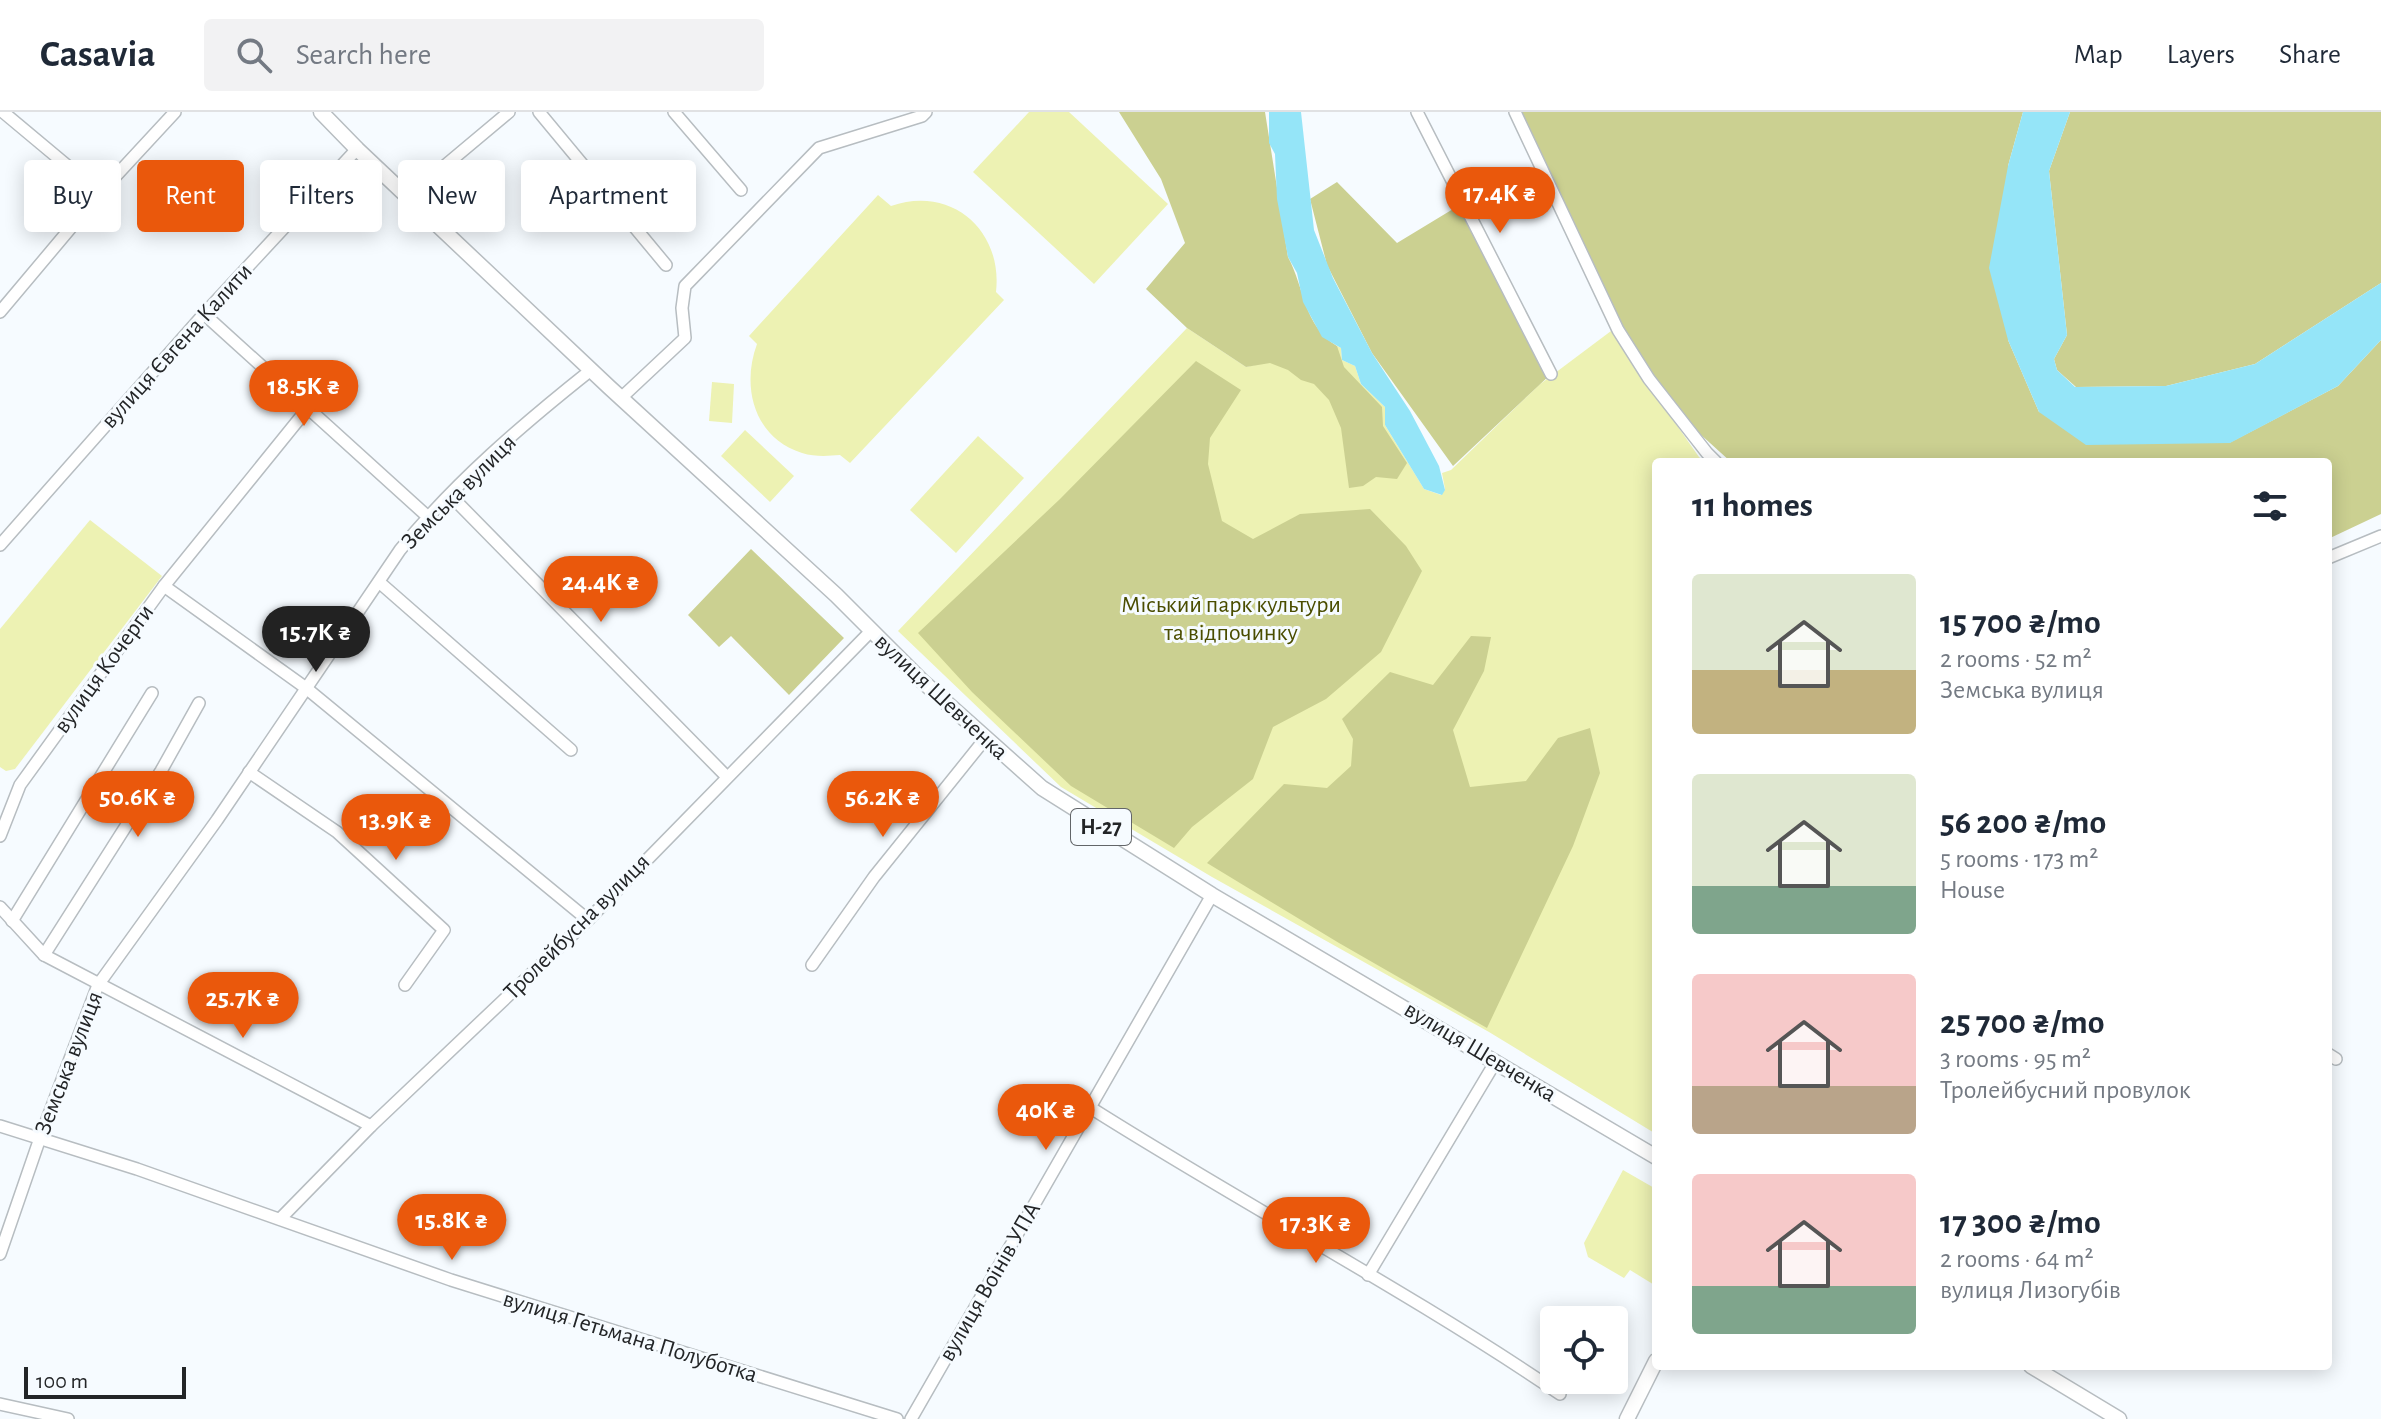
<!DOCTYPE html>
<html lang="en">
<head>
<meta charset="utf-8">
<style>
	body { margin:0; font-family:"Alegreya Sans",sans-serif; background:#f2f2f3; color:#1f2937; height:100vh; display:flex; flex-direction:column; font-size:30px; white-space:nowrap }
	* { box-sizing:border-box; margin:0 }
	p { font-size:26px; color:#747a83 }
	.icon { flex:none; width:44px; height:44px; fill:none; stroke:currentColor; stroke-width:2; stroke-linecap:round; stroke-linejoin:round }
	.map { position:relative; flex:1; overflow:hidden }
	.panel { position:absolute; left:1652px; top:346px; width:680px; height:912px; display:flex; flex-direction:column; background:#fff; border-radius:8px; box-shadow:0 4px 20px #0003 }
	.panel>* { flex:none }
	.banner { position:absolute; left:24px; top:48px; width:760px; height:72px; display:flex; gap:16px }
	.controls { position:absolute; left:1540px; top:1194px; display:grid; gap:16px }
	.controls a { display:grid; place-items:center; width:88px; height:88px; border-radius:8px; background:#fff; box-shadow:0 4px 20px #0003; font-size:40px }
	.scale { position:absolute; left:24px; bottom:20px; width:162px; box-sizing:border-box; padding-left:8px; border:4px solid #232527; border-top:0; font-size:22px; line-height:28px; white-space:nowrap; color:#232527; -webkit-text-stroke:6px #f6fbff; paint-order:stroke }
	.price { position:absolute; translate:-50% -68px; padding:0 18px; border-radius:28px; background:#ea580c; color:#fff; font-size:26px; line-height:52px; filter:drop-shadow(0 2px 4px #0008) }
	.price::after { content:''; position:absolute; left:50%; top:48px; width:24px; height:18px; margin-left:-12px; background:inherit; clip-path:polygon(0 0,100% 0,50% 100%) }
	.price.current { background:#222; color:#fff }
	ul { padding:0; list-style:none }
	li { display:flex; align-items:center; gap:24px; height:200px; padding:0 40px }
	li span { display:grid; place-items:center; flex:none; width:224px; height:160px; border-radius:8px; color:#555 }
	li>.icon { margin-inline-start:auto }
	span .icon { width:96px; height:96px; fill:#fffc; stroke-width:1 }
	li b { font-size:34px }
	h2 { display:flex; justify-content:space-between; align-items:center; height:96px; padding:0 40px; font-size:34px }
	.pill { padding:0 28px; border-radius:8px; background:#fff; box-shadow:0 4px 20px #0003; font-size:28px; line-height:72px }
	.pill.current { background:#ea580c; color:#fff }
	header { display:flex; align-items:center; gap:48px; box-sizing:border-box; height:112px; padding:0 40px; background:#fff; border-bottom:2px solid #e0e1e3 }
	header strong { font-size:38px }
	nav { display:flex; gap:44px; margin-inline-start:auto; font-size:28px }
	.search { width:560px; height:72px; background:#f2f2f3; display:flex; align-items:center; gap:20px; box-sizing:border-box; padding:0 28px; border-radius:8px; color:#747a83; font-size:30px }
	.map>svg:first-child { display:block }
	.green { fill:#edf2b3 }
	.forest { fill:#cbd091 }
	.water { fill:#95e5f8 }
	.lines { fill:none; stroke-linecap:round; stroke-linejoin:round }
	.minor-casing { stroke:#b7bdc1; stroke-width:14 }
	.major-casing { stroke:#b7bdc1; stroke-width:17 }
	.minor { stroke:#fff; stroke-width:11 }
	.major { stroke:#fff; stroke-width:14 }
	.labels { text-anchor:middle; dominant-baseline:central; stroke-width:6; stroke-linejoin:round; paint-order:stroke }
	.shield { fill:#f6fbff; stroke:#626568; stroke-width:2 }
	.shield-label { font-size:22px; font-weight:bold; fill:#232527 }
	.street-label { font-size:24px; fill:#232527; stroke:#f6fbff }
	.park-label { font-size:24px; fill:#4a4d00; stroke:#f6fbff }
</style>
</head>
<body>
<header>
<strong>Casavia</strong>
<div class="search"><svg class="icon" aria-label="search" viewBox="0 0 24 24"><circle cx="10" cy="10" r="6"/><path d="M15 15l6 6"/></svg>Search here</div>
<nav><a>Map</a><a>Layers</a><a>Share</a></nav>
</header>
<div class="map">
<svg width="2381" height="1307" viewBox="0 0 2381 1307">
	<rect width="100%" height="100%" fill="#f6fbff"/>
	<g class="green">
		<polygon points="1029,0 1069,0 1168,92 1094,172 973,60"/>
		<path d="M878 83 891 94C951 73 1003 118 996 180L1004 188 850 351 840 343C828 344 815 345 802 341 754 326 741 275 757 232L749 224Z"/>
		<polygon points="1187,216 1246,255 1337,234 1341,236 1342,248 1355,254 1361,272 1385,295 1385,313 1424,377 1441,383 1445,377 1442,361 1451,358 1539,273 1611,219 1699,345 1705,350 1656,350 1656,1022 1489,920 1212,765 1061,675 898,519"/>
		<polygon points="712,270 734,272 732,311 709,309"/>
		<polygon points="745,318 794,364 770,390 721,344"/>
		<polygon points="978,324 1024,366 956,441 910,398"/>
		<polygon points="90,408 162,464 15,657 6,659 0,655 0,517"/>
		<polygon points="1623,1058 1656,1077 1656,1174 1630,1158 1624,1166 1588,1145 1584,1131"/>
	</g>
	<g class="forest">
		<path d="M1119 0H1265L1288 145C1305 177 1303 213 1337 234L1344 255 1382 295 1383 314 1407 351 1397 367 1376 365 1363 374 1349 376 1341 316 1329 288 1314 272 1301 268 1288 258 1270 251 1246 255 1187 216 1146 177 1185 131 1161 67Z"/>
		<polygon points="1521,0 2023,0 2008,54 2008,228 2039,300 2229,331 2338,274 2381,228 2381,402 2328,427 2328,350 1731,350 1689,312 1636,239 1603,179"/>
		<polygon points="2070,0 2381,0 2381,171 2255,252 2166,274 2076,275 2057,258 2054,247 2067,223 2049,59"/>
		<polygon points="1337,70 1397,131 1463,91 1551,262 1453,354 1372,241 1327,153 1310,87"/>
		<polygon points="1196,249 1241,278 1210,326 1208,352 1222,409 1253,427 1300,402 1370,397 1406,434 1422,459 1381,540 1326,587 1273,615 1253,667 1192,715 1174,736 1071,674 972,580 918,521 1060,387"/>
		<polygon points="751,437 844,526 789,583 731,524 719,535 688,503"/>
		<polygon points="1471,524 1491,525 1484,559 1453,618 1470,675 1526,669 1558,626 1590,616 1600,661 1573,734 1487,916 1339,831 1207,751 1284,672 1327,676 1351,654 1353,627 1342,607 1390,560 1433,573"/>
	</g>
	<g class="water">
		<polygon points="1269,0 1301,0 1314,118 1333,166 1372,241 1410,299 1439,354 1445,378 1442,383 1424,377 1385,313 1385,295 1361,272 1355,254 1342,248 1341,236 1322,225 1303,190 1297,161 1288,145 1277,87 1275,42 1269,31"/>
		<polygon points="2023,0 2070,0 2049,59 2067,223 2054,247 2057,258 2075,275 2166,274 2255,252 2381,171 2381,228 2338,274 2230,331 2086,333 2039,300 2008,228 1989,156 2008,54"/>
	</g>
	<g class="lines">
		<g class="minor-casing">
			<g id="minor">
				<polyline points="3,0 100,81"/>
				<polyline points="539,0 666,153"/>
				<polyline points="674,0 741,78"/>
				<polyline points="1417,0 1551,262"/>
				<polyline points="1515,0 1618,218 1649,267 1707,341 1716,350"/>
				<polyline points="416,92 423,72 509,0"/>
				<polyline points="0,200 100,81 175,0"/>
				<polyline points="204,202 427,404"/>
				<polyline points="621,286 685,226 682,196 685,174 819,36 922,4 926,0"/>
				<polyline points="308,296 164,474 306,576 588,808"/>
				<polyline points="450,383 727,665"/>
				<polyline points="0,433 204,202 357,37"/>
				<polyline points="2328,446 2381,424"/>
				<polyline points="379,470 571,638"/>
				<polyline points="249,660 337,720 444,818 405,873"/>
				<polyline points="0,724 20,673 164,474"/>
				<polyline points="0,795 44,843 371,1014"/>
				<polyline points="12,809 152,581"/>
				<polyline points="44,843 161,659 199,591"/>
				<polyline points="812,853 874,765 985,627"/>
				<polyline points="2328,942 2336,947"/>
				<path d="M1091 996C1246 1094 1408 1179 1560 1282"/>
				<polyline points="0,1014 137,1057 451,1168 897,1307"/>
				<polyline points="280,1107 371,1014 588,808 871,519"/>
				<path d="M0 1142 40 1026 98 873 217 708 400 438C455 370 523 312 591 258"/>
				<polyline points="1368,1163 1496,949"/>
				<polyline points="0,1292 68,1307"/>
				<polyline points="911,1307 1212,783"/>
			</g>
		</g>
		<g class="major-casing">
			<g id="major">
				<polyline points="321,0 357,37 609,275 836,483 921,568 1042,676 1212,783 1656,1045"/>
				<polyline points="2031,1254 2119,1307"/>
				<polyline points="1627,1307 1656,1249"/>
			</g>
		</g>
		<use href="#minor" class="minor"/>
		<use href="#major" class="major"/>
	</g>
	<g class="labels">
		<rect class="shield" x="1071" y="697" width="60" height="36" rx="6"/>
		<g class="shield-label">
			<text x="1101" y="715">Н-27</text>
		</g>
		<g class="street-label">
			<text transform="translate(177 234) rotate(-48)">вулиця Євгена Калити</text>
			<text transform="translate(459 380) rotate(-45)">Земська вулиця</text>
			<text transform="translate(104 557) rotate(-54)">вулиця Кочерги</text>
			<text transform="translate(941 585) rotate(43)">вулиця Шевченка</text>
			<text transform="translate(577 815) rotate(-45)">Тролейбусна вулиця</text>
			<text transform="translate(1480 940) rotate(31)">вулиця Шевченка</text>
			<text transform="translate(69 951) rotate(-69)">Земська вулиця</text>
			<text transform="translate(990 1170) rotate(-60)">вулиця Воїнів УПА</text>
			<text transform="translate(630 1225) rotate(17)">вулиця Гетьмана Полуботка</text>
		</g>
		<g class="park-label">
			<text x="1231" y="493">Міський парк культури<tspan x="1231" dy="28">та відпочинку</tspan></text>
		</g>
	</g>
</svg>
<div class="controls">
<a><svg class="icon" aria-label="locate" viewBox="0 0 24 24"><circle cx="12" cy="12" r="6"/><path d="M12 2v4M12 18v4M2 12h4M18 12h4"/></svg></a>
</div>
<div class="scale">100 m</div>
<b class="price" style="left:1500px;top:123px">17.4K ₴</b>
<b class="price" style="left:304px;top:316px">18.5K ₴</b>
<b class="price" style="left:601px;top:512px">24.4K ₴</b>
<b class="price current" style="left:316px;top:562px">15.7K ₴</b>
<b class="price" style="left:138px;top:727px">50.6K ₴</b>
<b class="price" style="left:883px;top:727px">56.2K ₴</b>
<b class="price" style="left:396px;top:750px">13.9K ₴</b>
<b class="price" style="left:243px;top:928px">25.7K ₴</b>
<b class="price" style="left:1046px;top:1040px">40K ₴</b>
<b class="price" style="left:452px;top:1150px">15.8K ₴</b>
<b class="price" style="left:1316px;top:1153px">17.3K ₴</b>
<div class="banner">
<a class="pill">Buy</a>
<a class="pill current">Rent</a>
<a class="pill">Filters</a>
<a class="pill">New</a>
<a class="pill">Apartment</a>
</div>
<section class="panel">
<h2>11 homes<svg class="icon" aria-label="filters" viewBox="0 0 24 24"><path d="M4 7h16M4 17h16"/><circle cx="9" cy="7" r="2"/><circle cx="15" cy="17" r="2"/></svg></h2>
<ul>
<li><span style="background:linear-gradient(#dfe7d0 60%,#c2b280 0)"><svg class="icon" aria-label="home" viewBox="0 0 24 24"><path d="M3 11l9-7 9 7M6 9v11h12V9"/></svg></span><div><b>15 700 ₴/mo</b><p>2 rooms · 52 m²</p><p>Земська вулиця</p></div></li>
<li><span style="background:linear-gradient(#dfe7d0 70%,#7fa58c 0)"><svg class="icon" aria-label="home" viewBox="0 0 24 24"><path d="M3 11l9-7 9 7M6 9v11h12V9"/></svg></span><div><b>56 200 ₴/mo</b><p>5 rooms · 173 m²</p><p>House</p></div></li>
<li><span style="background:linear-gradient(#f6c9c9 70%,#b9a48a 0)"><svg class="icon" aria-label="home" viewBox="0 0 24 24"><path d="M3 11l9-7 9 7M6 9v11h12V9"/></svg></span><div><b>25 700 ₴/mo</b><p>3 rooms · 95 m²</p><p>Тролейбусний провулок</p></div></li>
<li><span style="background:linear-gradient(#f6c9c9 70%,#7fa58c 0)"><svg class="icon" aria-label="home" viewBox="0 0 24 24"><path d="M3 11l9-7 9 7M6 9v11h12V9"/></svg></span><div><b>17 300 ₴/mo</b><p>2 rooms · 64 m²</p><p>вулиця Лизогубів</p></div></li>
</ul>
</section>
</div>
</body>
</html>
